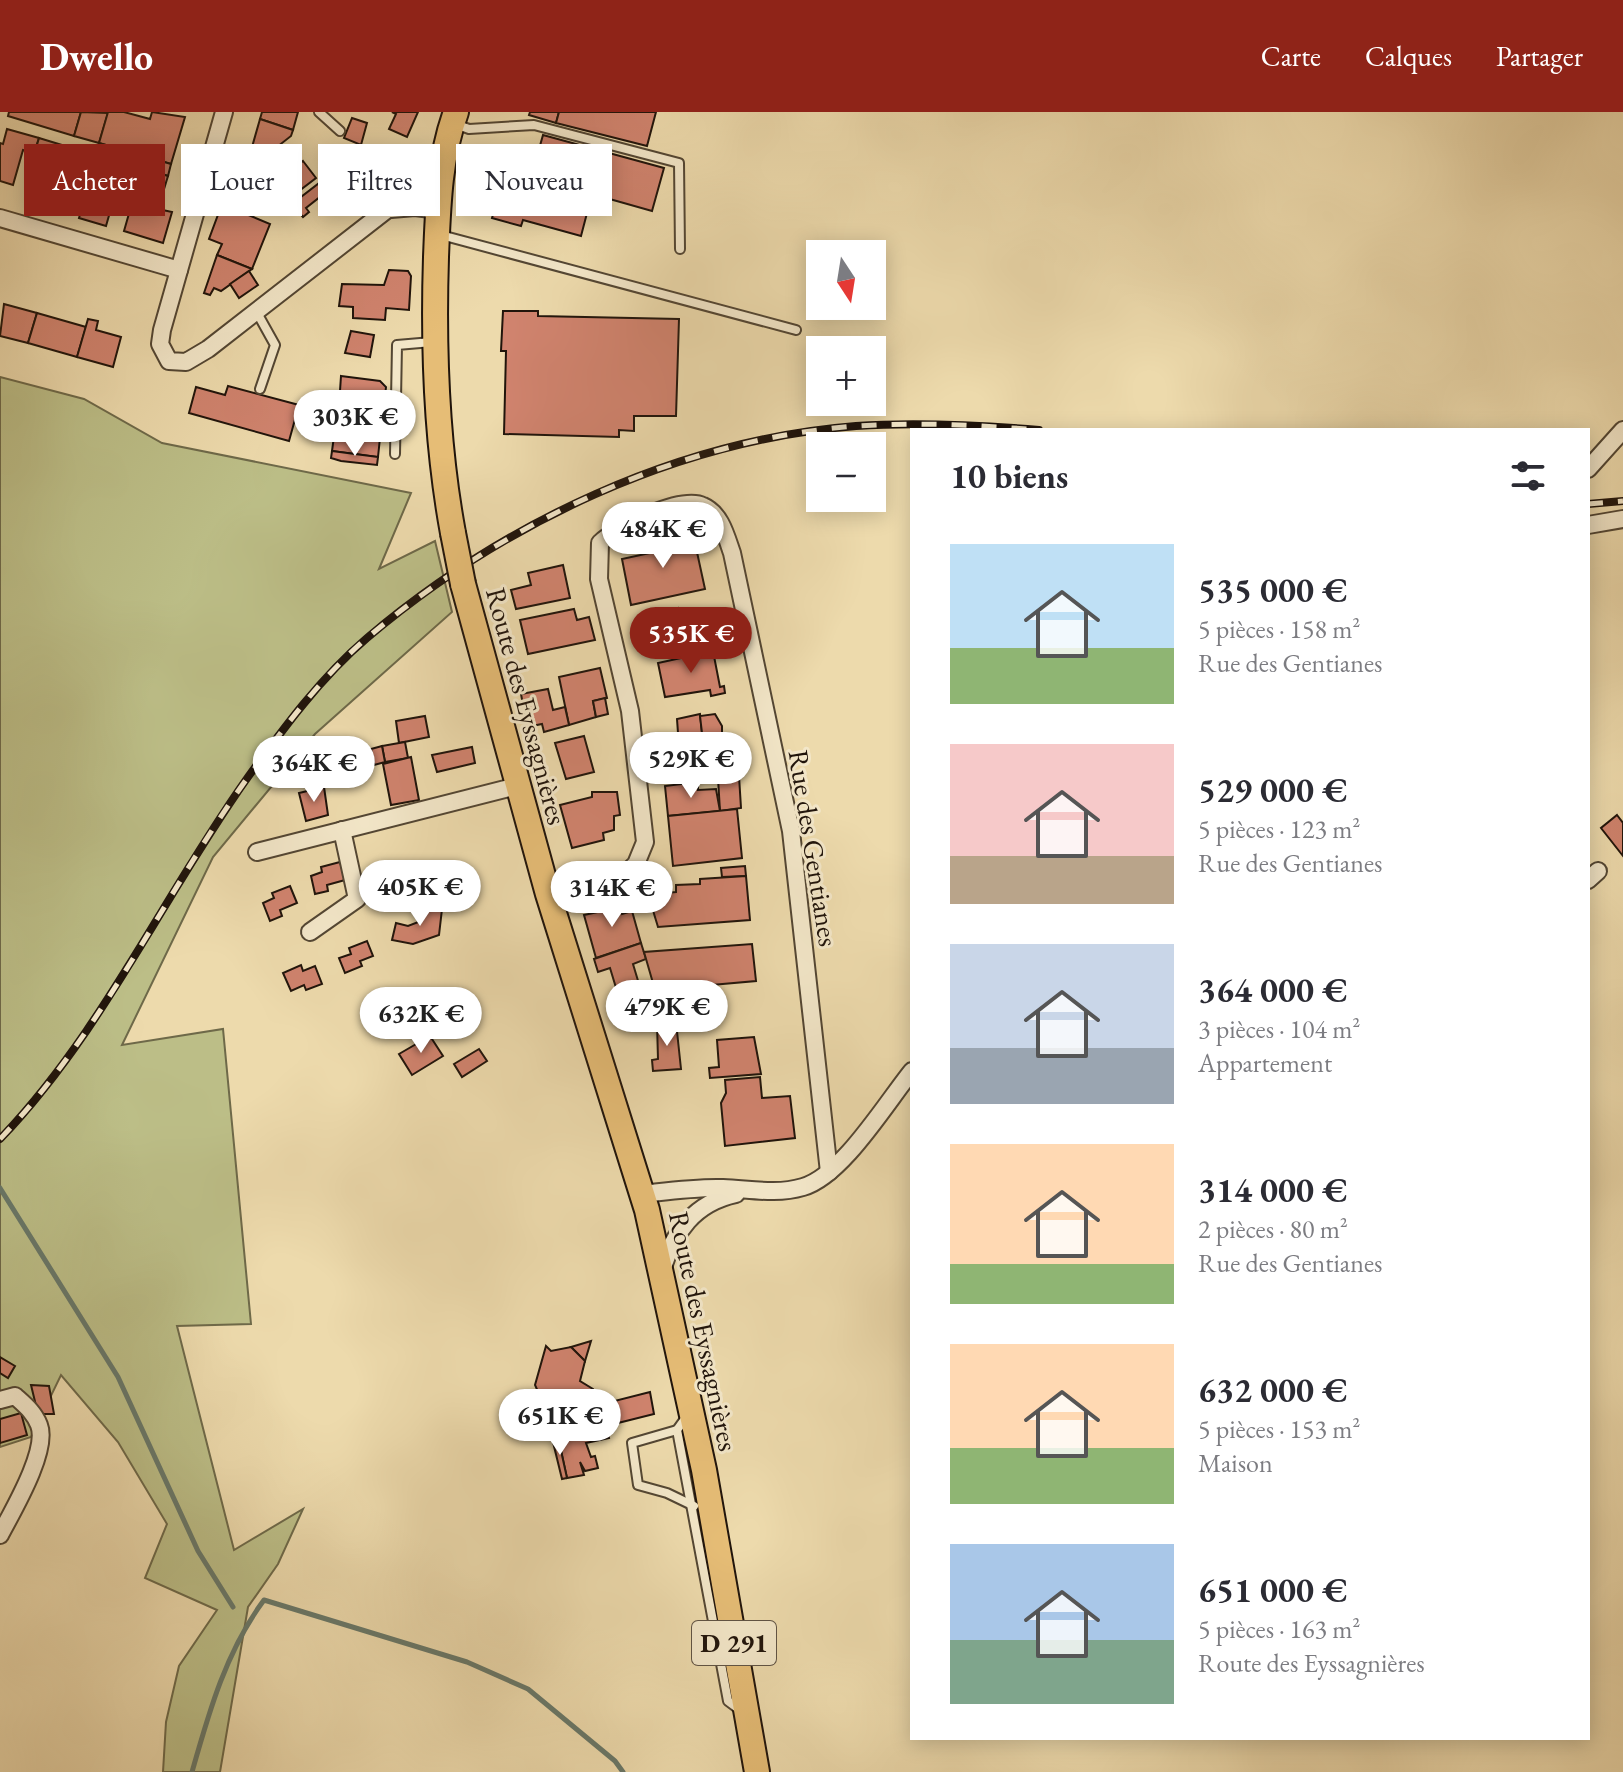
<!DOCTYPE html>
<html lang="fr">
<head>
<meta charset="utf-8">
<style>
	body { margin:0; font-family:"EB Garamond",serif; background:#f7f7f7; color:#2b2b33; height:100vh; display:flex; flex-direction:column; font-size:30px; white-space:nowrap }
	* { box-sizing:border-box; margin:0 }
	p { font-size:26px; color:#7c7c81 }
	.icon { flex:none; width:44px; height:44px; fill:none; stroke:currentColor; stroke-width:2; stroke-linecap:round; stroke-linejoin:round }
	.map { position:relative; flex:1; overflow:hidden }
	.details { position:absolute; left:910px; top:316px; width:680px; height:1312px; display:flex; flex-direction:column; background:#fff; border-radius:0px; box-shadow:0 4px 20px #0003 }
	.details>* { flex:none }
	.hud { position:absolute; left:24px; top:32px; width:760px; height:72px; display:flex; gap:16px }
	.needle { width:52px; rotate:168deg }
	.controls { position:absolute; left:806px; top:128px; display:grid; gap:16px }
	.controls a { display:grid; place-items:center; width:80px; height:80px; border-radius:0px; background:#fff; box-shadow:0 4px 20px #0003; font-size:40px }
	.price { position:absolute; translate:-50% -68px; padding:0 18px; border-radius:28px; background:#fff; color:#222; font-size:26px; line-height:52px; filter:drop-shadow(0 2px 4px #0008) }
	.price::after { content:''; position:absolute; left:50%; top:48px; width:24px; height:18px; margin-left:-12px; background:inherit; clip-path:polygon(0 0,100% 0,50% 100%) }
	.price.current { background:#8f2418; color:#fff }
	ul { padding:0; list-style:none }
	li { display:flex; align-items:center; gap:24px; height:200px; padding:0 40px }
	li span { display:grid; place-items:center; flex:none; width:224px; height:160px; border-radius:0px; color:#555 }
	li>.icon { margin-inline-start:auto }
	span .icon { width:96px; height:96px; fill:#fffc; stroke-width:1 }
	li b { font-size:34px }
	h2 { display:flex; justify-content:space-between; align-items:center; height:96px; padding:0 40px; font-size:34px }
	.chip { padding:0 28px; border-radius:0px; background:#fff; box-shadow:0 4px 20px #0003; font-size:28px; line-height:72px }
	.chip.current { background:#8f2418; color:#fff }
	header { display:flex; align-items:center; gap:48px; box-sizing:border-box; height:112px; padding:0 40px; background:#8f2418; color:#fff }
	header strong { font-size:38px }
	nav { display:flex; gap:44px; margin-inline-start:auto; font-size:28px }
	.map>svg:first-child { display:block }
	.green { fill:#bcbe87; stroke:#6e6949; stroke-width:2 }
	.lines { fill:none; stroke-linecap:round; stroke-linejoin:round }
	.stream { stroke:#697869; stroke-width:5 }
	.building { fill:#d0836e; stroke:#20140b; stroke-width:2 }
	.service-casing { stroke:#534633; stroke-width:12 }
	.minor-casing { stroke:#534633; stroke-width:20 }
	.primary-casing { stroke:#20140b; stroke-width:28 }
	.service { stroke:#f3e7c9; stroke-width:8 }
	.minor { stroke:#f3e7c9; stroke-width:16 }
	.primary { stroke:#e6bd76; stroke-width:24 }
	.rail-casing { stroke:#20140b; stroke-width:8 }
	.rail { stroke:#f3e7c9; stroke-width:5; stroke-dasharray:15; stroke-linecap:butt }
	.primary-bridge-casing { stroke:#20140b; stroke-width:28; stroke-linecap:butt }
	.primary-bridge { stroke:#e6bd76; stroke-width:24 }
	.labels { text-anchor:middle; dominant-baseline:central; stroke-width:6; stroke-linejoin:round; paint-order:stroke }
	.shield { fill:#f3e7c9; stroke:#5f5344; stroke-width:2 }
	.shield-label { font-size:26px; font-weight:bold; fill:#20140b }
	.street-label { font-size:28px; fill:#20140b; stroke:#f3e7c9 }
</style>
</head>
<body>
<header>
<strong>Dwello</strong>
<nav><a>Carte</a><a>Calques</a><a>Partager</a></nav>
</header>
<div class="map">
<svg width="1623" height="1660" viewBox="0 0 1623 1660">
	<rect width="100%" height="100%" fill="#eddaac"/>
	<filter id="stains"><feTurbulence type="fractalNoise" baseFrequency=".0025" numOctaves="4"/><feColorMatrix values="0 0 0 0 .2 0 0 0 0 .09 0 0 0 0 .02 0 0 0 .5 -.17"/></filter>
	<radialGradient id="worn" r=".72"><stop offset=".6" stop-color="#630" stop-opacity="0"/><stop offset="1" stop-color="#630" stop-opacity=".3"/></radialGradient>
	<polygon class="green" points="0,265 84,287 162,331 411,381 379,457 435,429 452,500 315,622 213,745 122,933 223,917 251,1212 177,1214 234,1438 303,1397 278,1452 248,1495 220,1660 163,1660 166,1610 179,1554 217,1498 145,1466 167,1412 118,1330 61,1263 31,1325 0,1335"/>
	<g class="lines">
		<g class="stream">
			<polyline points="0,1076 118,1265 198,1439 233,1495"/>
			<path d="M192 1660C209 1600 226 1539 264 1488L467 1550 528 1577 615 1649 623 1660"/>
		</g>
	</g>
	<g class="building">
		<polygon points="9,0 81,0 74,24 8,4"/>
		<polygon points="81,0 108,1 99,31 74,24"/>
		<polygon points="124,0 150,7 152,0 185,5 171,52 99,31 108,0"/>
		<polygon points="262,0 298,0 293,18 260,7"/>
		<polygon points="392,0 418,0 407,25 389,17 396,2"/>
		<polygon points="530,0 559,0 556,11 529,3"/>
		<polygon points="559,0 656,0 647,34 556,11"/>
		<polygon points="352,6 367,11 361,33 344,26"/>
		<polygon points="260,7 293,18 291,24 263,46 250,42"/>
		<polygon points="7,17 39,26 34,41 23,38 13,73 0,69 0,31 3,32"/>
		<polygon points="543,23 664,56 652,99 592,82 581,124 523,108 521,114 492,106 500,79 525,87"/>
		<polygon points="39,26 75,37 61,86 40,80 50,47 34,43"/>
		<polygon points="99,31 171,52 168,64 96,42"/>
		<polygon points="75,37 81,38 67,88 61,86"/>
		<polygon points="98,43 133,53 121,96 112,93 106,114 79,106"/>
		<polygon points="303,49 316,66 274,98 261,81"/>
		<polygon points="133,53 168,64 158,97 172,100 163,131 124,119 130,98 121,96"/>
		<polygon points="506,57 532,65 525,87 500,79"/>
		<polygon points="336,58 360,88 342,102 325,81 306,96 309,100 303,105 292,92"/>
		<polygon points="222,92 270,112 252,157 217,143 222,132 209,127"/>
		<polygon points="217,143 252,157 221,179 214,176 210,183 204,181"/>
		<polygon points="389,158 408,159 411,164 409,198 386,196 385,208 353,206 353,195 339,194 342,172 384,173"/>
		<polygon points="249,159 258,173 239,186 230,172"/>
		<polygon points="4,192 37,201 28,231 0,224"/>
		<polygon points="503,199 538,199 538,204 679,207 676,304 634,304 634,319 619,318 619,325 504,322 506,239 501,239"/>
		<polygon points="37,201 86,215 77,245 28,231"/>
		<polygon points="88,207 98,209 96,218 121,225 113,255 77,245"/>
		<polygon points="351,219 374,223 370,245 345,241"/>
		<polygon points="341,264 380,269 386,275 385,284 340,279"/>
		<polygon points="228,274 299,293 289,329 189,301 196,275 225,283"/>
		<polygon points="340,279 385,284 382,307 337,302"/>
		<polygon points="337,302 382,307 378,345 332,339"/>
		<polygon points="332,339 378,345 377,353 341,349 331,346"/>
		<polygon points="667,420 680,426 682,434 695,431 705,477 631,493 622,447 650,441 647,423"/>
		<polygon points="563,453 570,486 516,497 511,478 531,473 528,461"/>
		<polygon points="678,496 683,521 654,528 649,502"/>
		<polygon points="574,497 577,508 589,505 595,528 528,542 520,508"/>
		<polygon points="713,539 720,575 724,574 725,581 711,584 710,578 665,585 658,551"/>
		<polygon points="600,556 607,586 593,589 596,605 569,613 559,565"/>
		<polygon points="548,577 553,598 565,595 569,613 544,620 542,612 527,615 521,582"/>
		<polygon points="605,586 608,602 596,605 593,589"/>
		<polygon points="700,602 705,649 682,651 680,631 685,630 683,621 678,621 677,607"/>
		<polygon points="715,602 722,614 722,635 704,638 700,604"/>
		<polygon points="425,604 429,625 399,631 396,609"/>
		<polygon points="584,624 594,660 566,667 555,631"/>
		<polygon points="405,630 408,646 385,650 382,634"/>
		<polygon points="382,634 385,650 374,653 371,637"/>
		<polygon points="472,635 475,651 437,660 432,643"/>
		<polygon points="411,645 419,688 391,693 383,652"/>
		<polygon points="738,648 741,696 720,699 717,650"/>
		<polygon points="698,670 698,678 716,677 720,699 668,704 665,674"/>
		<polygon points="324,675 328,703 306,709 299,681"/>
		<polygon points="592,680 617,680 620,703 614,704 614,718 603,721 604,728 572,736 560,693 592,685"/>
		<polygon points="737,697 742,746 673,754 668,704"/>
		<polygon points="1617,703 1623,711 1623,744 1601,716"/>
		<polygon points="340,750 345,768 327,773 328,779 315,782 311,764 322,760 321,755"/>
		<polygon points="745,754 746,764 722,765 721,756"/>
		<polygon points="746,764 750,808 658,815 648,782 676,780 676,773 700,772 700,767"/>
		<polygon points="290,774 297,791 280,798 282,804 270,809 263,791 274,786 272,781"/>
		<polygon points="617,785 622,802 632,799 641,831 596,846 584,803 598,800 597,791"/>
		<polygon points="423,794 442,797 439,823 413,832 392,828 396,811 408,814 421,809"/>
		<polygon points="367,829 373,844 360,849 362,854 345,861 339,846 351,842 349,836"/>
		<polygon points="641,831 646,847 633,852 639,872 617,879 610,856 598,860 594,847"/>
		<polygon points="752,832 756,869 655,878 644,840"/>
		<polygon points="301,853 303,859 315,854 322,872 306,878 304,873 291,879 283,861"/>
		<polygon points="676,910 681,957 653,959 652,948 658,947 657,911"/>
		<polygon points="430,924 443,944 412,963 399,942"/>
		<polygon points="754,925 761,962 710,966 709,956 719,955 717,928"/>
		<polygon points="479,937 487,949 462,965 454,952"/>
		<polygon points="760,965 762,986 790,984 795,1026 725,1034 721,991 726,981 725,968"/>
		<polygon points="591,1229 585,1249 571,1235"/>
		<polygon points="546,1234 551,1239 571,1235 585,1249 580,1269 593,1277 593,1282 603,1292 650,1280 654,1302 606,1314 609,1326 586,1331 591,1345 595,1344 598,1356 585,1359 580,1350 584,1363 567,1366 558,1325 562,1324 561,1319 544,1323 541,1308 591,1295 590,1290 581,1288 580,1282 543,1291 535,1273"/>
		<polygon points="0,1245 15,1254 8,1266 0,1261"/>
		<polygon points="31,1273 49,1274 54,1302 38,1302"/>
		<polygon points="21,1301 27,1323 0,1331 0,1307"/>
		<polygon points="558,1325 567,1366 562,1367 552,1326"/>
	</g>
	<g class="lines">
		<g class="service-casing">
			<g id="service">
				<polyline points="319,0 340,19"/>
				<polyline points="455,12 469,17 534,13 679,51 680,137"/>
				<polyline points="441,123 796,218"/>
				<polyline points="256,199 275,233 260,277"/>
				<polyline points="395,342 397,233 432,230"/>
				<polyline points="687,1304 677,1318 632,1331 638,1373 667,1381 694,1394"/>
				<polyline points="677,1318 728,1589 740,1598"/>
			</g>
		</g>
		<g class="minor-casing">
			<g id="minor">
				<polyline points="224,0 162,218 160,232 169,249 186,250 208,237 402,86 414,78 440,73"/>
				<polyline points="391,97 415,95 439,98"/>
				<polyline points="0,106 179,158"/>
				<polyline points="1588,357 1623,318"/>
				<polyline points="1588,413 1623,407"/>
				<polyline points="257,740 517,674"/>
				<polyline points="1588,768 1598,759"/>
				<path d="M548 782 623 764 636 752 645 730 630 599 599 467 600 431C616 415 682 383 703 394 721 402 726 424 732 441L791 719 829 1060"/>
				<polyline points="310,820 357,787 342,718"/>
				<path d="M642 1082C669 1079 696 1075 723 1076 750 1077 776 1083 803 1075 842 1064 886 991 912 959"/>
				<path d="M662 1158C674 1120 694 1091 736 1082"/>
				<path d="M0 1288 15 1284C25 1293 34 1300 39 1313 49 1338 12 1400 0 1423"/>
			</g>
		</g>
		<g class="primary-casing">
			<g id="primary">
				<path d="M453 421C436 329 433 238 436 145 438 97 439 46 456 0"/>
				<polyline points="463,472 548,782 647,1098 704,1358 757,1660"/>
			</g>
		</g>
		<use href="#service" class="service"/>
		<use href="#minor" class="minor"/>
		<use href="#primary" class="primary"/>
		<g class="rail-casing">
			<g id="rail">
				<polyline points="1588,392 1623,389"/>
				<path d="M0 1027C102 921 163 784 248 665 283 617 321 565 367 526 503 411 677 328 856 314 917 310 978 313 1039 318"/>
			</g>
		</g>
		<use href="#rail" class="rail"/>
		<g class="primary-bridge-casing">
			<polyline id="primary-bridge" points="453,421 463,472"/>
		</g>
		<use href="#primary-bridge" class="primary-bridge"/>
	</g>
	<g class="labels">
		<rect class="shield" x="692" y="1509" width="84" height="44" rx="6"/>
		<g class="shield-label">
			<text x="734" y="1531">D 291</text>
		</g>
		<g class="street-label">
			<text transform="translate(527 594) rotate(75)">Route des Eyssagnières</text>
			<text transform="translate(814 736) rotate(81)">Rue des Gentianes</text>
			<text transform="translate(704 1219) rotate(78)">Route des Eyssagnières</text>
		</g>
	</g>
	<rect width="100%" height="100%" filter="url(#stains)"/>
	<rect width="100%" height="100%" fill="url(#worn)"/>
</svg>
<div class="controls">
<a><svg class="needle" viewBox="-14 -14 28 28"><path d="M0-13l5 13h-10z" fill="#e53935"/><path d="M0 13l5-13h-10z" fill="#7c7c81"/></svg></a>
<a>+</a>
<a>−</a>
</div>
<b class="price" style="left:355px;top:346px">303K €</b>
<b class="price" style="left:663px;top:458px">484K €</b>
<b class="price current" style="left:691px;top:563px">535K €</b>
<b class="price" style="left:691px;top:688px">529K €</b>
<b class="price" style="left:314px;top:692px">364K €</b>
<b class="price" style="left:420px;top:816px">405K €</b>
<b class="price" style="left:612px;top:817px">314K €</b>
<b class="price" style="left:667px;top:936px">479K €</b>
<b class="price" style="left:421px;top:943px">632K €</b>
<b class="price" style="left:560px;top:1345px">651K €</b>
<div class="hud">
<a class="chip current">Acheter</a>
<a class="chip">Louer</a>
<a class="chip">Filtres</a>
<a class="chip">Nouveau</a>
</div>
<section class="details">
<h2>10 biens<svg class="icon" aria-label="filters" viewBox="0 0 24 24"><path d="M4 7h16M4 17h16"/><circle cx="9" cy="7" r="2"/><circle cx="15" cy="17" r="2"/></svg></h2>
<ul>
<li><span style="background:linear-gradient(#bfe0f5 65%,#8fb573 0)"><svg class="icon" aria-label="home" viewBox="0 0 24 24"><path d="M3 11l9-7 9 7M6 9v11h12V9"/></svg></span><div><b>535 000 €</b><p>5 pièces · 158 m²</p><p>Rue des Gentianes</p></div></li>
<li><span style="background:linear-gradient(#f6c9c9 70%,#b9a48a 0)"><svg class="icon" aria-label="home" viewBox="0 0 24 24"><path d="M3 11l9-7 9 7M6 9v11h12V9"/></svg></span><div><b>529 000 €</b><p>5 pièces · 123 m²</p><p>Rue des Gentianes</p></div></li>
<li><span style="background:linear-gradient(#c9d6e8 65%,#9aa5b1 0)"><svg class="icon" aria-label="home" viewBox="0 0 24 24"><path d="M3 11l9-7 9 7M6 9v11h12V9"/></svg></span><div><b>364 000 €</b><p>3 pièces · 104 m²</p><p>Appartement</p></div></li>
<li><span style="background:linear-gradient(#ffd9b3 75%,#8fb573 0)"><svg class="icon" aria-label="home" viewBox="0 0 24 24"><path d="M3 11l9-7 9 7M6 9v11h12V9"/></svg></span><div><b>314 000 €</b><p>2 pièces · 80 m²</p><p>Rue des Gentianes</p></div></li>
<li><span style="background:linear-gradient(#ffd9b3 65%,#8fb573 0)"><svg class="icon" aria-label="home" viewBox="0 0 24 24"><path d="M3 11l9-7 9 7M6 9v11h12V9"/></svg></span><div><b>632 000 €</b><p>5 pièces · 153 m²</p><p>Maison</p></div></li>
<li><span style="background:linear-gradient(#a9c7e8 60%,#7fa58c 0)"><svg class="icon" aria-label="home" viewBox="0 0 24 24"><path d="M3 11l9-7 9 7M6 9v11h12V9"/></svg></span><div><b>651 000 €</b><p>5 pièces · 163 m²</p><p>Route des Eyssagnières</p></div></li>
</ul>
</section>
</div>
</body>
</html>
